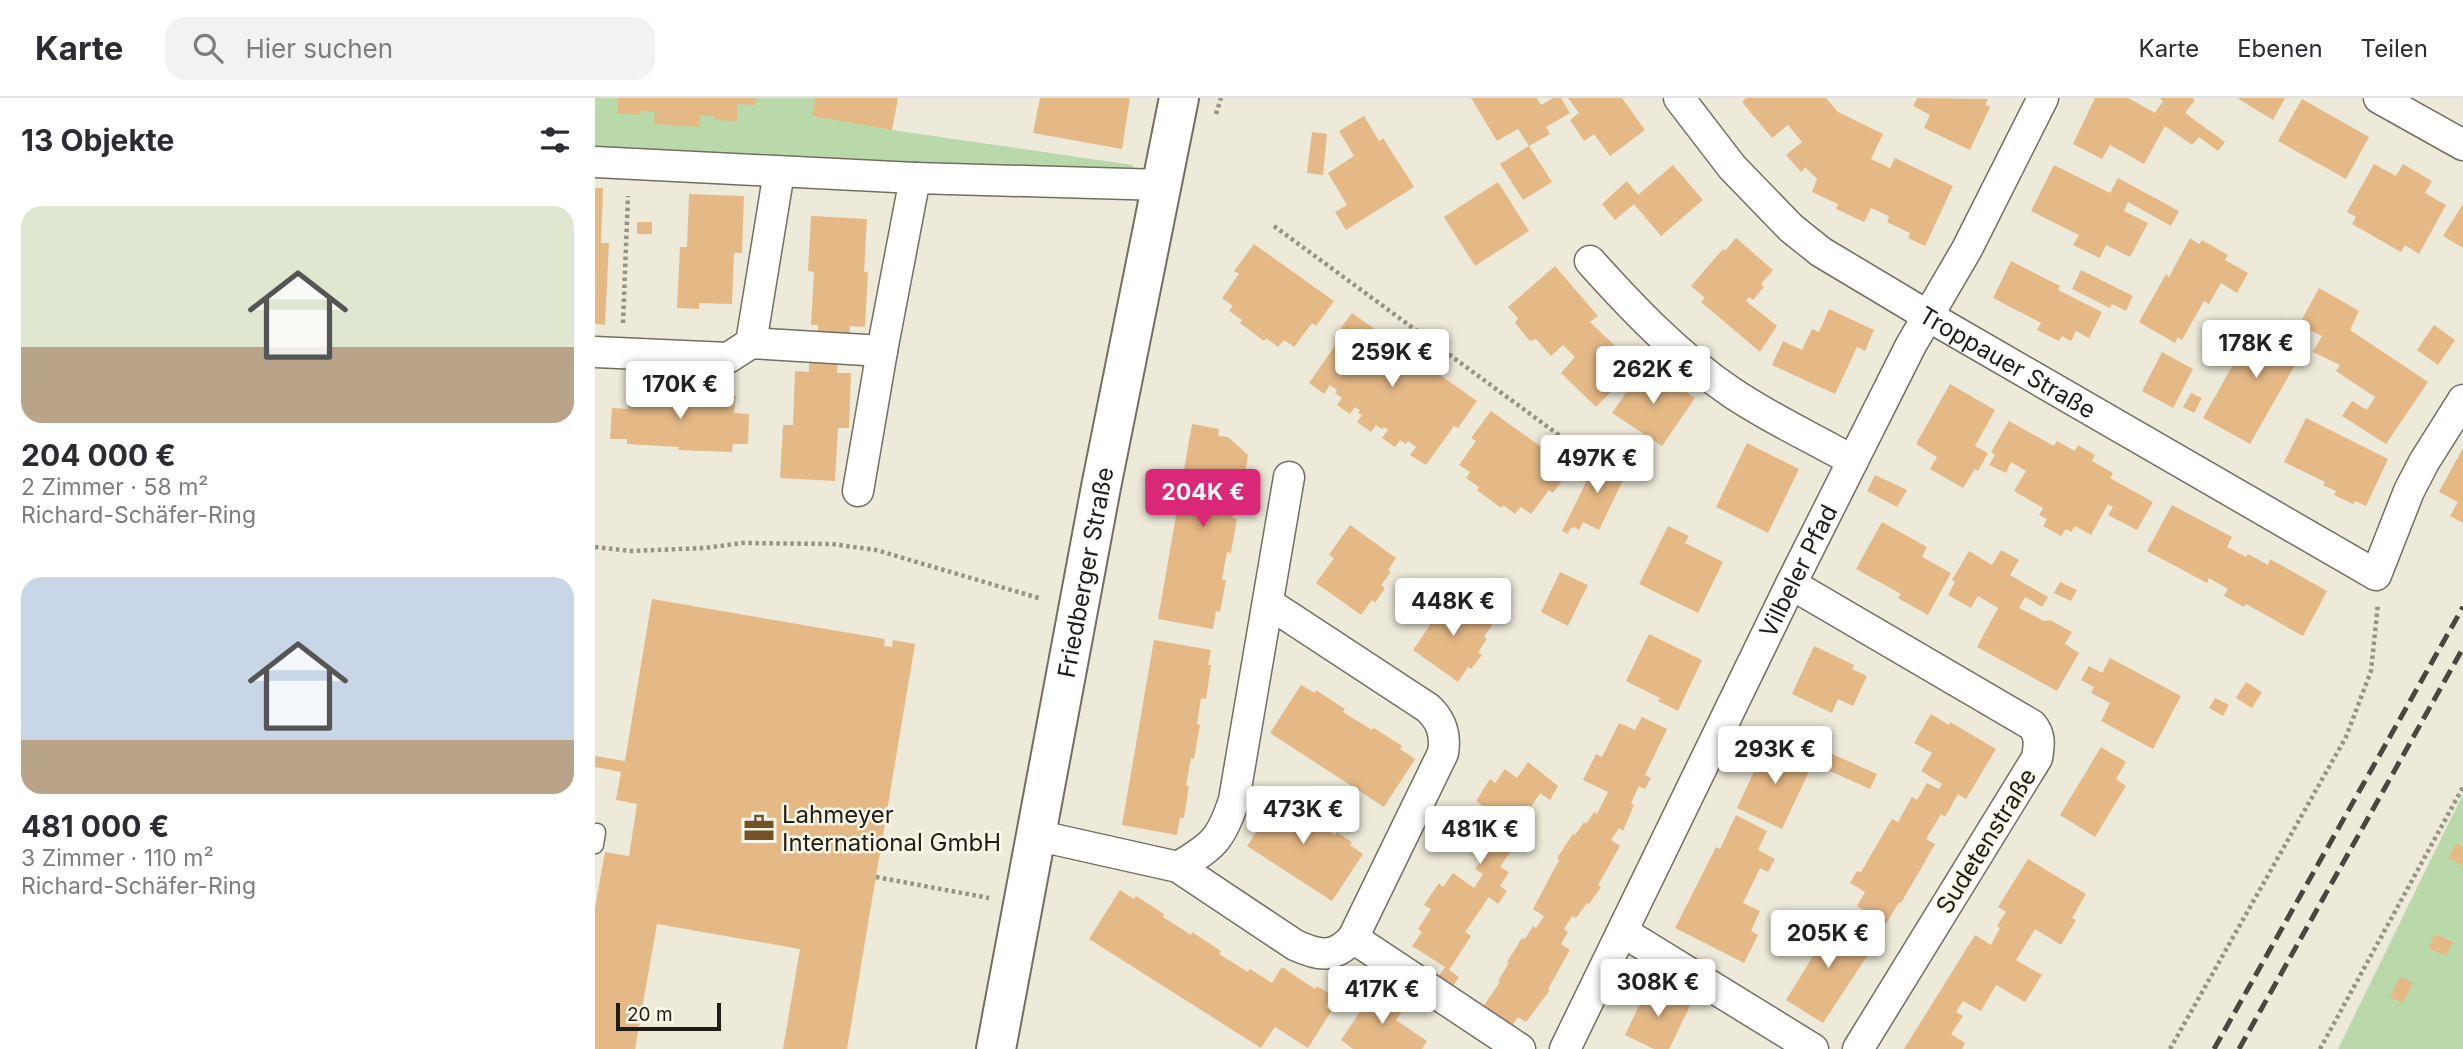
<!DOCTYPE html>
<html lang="de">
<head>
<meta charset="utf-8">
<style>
	body { margin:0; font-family:Inter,sans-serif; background:#f2f2f3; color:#2b2b33; height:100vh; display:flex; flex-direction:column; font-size:26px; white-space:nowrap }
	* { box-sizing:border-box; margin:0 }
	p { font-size:23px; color:#7c7c81 }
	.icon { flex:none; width:38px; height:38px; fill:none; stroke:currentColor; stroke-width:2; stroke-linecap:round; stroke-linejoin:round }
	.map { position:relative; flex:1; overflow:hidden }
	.details { display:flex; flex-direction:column; background:#fff; width:595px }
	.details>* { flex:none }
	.scale { position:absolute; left:21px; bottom:18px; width:105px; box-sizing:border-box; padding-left:7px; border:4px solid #1f1d18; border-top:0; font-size:19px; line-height:24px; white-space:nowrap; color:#1f1d18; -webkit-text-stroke:5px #fcf7e7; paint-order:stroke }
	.price { position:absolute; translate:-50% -60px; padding:0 16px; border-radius:7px; background:#fff; color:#222; font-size:23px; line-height:46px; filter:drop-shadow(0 2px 4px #0008) }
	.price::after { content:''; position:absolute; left:50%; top:42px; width:21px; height:16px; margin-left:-10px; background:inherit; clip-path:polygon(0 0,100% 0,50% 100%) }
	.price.current { background:#db2777; color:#fff }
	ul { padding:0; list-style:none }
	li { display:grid; align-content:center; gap:14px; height:371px; padding:0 21px }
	li span { display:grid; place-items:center; height:217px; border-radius:21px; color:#555 }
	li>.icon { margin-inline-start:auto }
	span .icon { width:126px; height:126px; fill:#fffc; stroke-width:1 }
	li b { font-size:30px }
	h2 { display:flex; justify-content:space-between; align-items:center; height:84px; padding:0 21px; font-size:30px }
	header { display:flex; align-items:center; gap:42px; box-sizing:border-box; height:98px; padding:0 35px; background:#fff; border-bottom:2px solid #e1e1e2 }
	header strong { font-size:33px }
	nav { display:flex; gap:38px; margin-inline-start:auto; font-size:24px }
	.search { width:490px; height:63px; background:#f2f2f3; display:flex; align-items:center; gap:18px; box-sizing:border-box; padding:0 24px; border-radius:21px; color:#7c7c81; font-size:26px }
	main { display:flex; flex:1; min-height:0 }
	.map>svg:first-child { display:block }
	.green { fill:#bad9ab }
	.building { fill:#e5b986 }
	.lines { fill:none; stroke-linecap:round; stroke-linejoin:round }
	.service-casing { stroke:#736e61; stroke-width:19 }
	.minor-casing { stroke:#736e61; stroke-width:33 }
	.tertiary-casing { stroke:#736e61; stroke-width:42 }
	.path { stroke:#959286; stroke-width:4.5; stroke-dasharray:3.5 3.5; stroke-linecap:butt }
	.service { stroke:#fff; stroke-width:16 }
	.minor { stroke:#fff; stroke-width:30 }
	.tertiary { stroke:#fff; stroke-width:38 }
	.rail { stroke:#494740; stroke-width:5; stroke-dasharray:14 7; stroke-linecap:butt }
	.labels { text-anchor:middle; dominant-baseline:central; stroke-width:5; stroke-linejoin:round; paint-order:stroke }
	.street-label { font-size:24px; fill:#1f1d18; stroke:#fcf7e7 }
	.poi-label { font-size:24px; fill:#1f1d18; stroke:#fcf7e7; text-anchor:start }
</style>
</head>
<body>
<header>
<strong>Karte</strong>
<div class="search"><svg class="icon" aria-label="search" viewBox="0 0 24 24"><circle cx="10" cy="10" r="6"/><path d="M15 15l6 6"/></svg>Hier suchen</div>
<nav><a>Karte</a><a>Ebenen</a><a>Teilen</a></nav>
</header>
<main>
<section class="details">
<h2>13 Objekte<svg class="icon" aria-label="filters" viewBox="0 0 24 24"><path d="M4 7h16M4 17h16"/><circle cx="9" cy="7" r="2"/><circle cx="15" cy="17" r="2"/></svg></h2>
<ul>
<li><span style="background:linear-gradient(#dfe7d0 65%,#b9a48a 0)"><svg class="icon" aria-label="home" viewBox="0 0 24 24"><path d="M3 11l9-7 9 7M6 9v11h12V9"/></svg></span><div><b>204 000 €</b><p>2 Zimmer · 58 m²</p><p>Richard-Schäfer-Ring</p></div></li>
<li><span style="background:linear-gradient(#c9d6e8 75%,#b9a48a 0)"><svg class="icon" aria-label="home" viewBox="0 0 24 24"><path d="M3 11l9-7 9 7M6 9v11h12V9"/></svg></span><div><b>481 000 €</b><p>3 Zimmer · 110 m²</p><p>Richard-Schäfer-Ring</p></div></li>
</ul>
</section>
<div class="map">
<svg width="1868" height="951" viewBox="0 0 1868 951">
	<rect width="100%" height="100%" fill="#eeeada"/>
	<g class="green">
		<polygon points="0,0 220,0 297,32 538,67 535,87 0,56"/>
		<polygon points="1868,696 1868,951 1743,951"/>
	</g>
	<g class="building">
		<polygon points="23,0 161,0 160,7 143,6 142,23 119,22 119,18 105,17 105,29 59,26 60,14 45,13 45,17 22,15"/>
		<polygon points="220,0 303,0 297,32 217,18"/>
		<polygon points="445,0 535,0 527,51 438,35"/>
		<polygon points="876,0 942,0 946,7 958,0 966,0 975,15 951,29 955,36 934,48 957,84 928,102 905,66 934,48 923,31 902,43"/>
		<polygon points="973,0 1027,0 1050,32 1015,58 999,36 989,43 975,22 984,15"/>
		<polygon points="1151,0 1231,0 1243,14 1288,36 1276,61 1295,70 1300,60 1358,88 1330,148 1313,140 1315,135 1292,124 1294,118 1276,110 1269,124 1241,111 1243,106 1217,94 1222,81 1210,69 1206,74 1191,57 1207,44 1193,27 1177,40 1147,4"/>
		<polygon points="1322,0 1393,1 1390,7 1395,9 1375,52 1329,30 1335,17 1318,8"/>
		<polygon points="1500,0 1533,0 1560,15 1568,3 1565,0 1597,0 1600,2 1590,15 1630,44 1623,53 1604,39 1597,47 1570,28 1549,66 1515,47 1507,61 1478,46"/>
		<polygon points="1642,0 1690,0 1678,22"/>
		<polygon points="1707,1 1774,39 1751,81 1683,43"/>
		<polygon points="769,18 784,43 788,40 819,89 751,132 740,114 752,107 733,75 759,58 744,33"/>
		<polygon points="717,34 732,36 728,77 712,75"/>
		<polygon points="1779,66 1801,78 1808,66 1837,83 1830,95 1851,107 1824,156 1810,147 1806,154 1757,126 1761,119 1752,114"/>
		<polygon points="1078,67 1108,102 1066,138 1039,106 1020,122 1007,106 1032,83 1043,97"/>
		<polygon points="1459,67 1515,95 1523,80 1584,113 1576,128 1533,104 1529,113 1553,125 1535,159 1511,147 1505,160 1478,147 1484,137 1436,113"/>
		<polygon points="903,84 934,133 880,168 849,119"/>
		<polygon points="0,90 8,90 6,145 14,145 10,227 0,226"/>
		<polygon points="94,96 149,98 147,155 139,155 137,206 104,205 104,211 82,210 85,149 92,149"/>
		<polygon points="1868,106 1868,150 1848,138"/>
		<polygon points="216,118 272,121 269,174 273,174 270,229 255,228 254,244 223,242 223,227 216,227 219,174 213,173"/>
		<rect x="42" y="124" width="15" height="12"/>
		<polygon points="1141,140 1178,172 1166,186 1169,189 1158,202 1154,199 1151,203 1182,228 1165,254 1106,204 1110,200 1096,188 1128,151 1130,153"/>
		<polygon points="1595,140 1604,146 1607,142 1633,157 1630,162 1653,175 1642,195 1626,185 1614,206 1609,203 1587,242 1583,239 1580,245 1544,224 1571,176 1574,179"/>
		<polygon points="659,146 739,203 721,228 717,225 699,249 689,242 683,249 671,240 669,243 645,225 647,222 634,213 638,208 627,200 644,176 639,173"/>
		<polygon points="1416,163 1465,188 1463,192 1507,214 1494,240 1481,233 1476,243 1467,238 1464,243 1442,232 1446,225 1398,200"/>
		<polygon points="960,168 1003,218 995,224 1041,268 1001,309 966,275 980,259 968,247 956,258 941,241 935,243 920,225 923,220 913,209"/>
		<polygon points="1486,172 1538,198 1531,213 1517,206 1515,210 1477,191"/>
		<polygon points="1724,190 1764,213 1755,232 1833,284 1791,346 1747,318 1757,303 1772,312 1780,299 1741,273 1745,267 1718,254 1727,238 1704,227"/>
		<polygon points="1234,211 1279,232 1270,253 1262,249 1240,296 1177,267 1188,243 1207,252 1217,231 1224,234"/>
		<polygon points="757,215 882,303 863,330 859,328 831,367 815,357 821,349 813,343 811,346 805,342 800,349 787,340 793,332 789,329 787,331 781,327 776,334 762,324 767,317 763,315 765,312 760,309 755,316 742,307 747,300 740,295 742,292 735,287 729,296 714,285 744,242 739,239"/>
		<polygon points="1687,221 1713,235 1704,251 1708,253 1655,346 1608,320 1660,227 1678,236"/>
		<polygon points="1839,227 1860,242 1843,267 1822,252"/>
		<polygon points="1567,254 1598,271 1578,310 1547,293"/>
		<polygon points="214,260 243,260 242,275 256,275 254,330 243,330 240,383 185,380 188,327 198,327 200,273 214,274"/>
		<polygon points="1050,267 1100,300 1067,348 1017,315"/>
		<polygon points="1355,286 1400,312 1380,348 1393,355 1383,373 1380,371 1368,390 1335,371 1342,359 1321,346"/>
		<polygon points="34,289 86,292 86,295 141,298 139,315 154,316 153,346 138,346 137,354 83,352 84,349 32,346 32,341 15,341 17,310 33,311"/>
		<polygon points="1596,295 1607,300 1599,315 1588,309"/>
		<polygon points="896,313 976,370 958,395 954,392 936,416 926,409 920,416 908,407 906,410 882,392 884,389 871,380 875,374 864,367 881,343 876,340"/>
		<polygon points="1711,320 1793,361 1771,408 1760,403 1758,406 1739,397 1741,393 1728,387 1730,384 1689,364"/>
		<polygon points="1414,323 1459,348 1462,343 1480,353 1483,347 1500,357 1497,363 1518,375 1515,380 1558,404 1542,432 1513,417 1518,409 1513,406 1496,437 1480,428 1476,434 1471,431 1466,438 1448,428 1452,421 1444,417 1448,410 1419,393 1431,373 1416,364 1411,375 1394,367 1400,357 1396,354"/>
		<polygon points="597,326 624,331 623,338 633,339 653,357 647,395 643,394 638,420 642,421 636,455 632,454 627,481 631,482 625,514 621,513 618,531 563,521"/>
		<polygon points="1152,345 1204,371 1173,435 1121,409"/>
		<polygon points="1868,350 1868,425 1855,418 1863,404 1844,394"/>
		<polygon points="1005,356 1032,374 1004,432 988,424 984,432 979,429 975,431 973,436 967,433"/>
		<polygon points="1280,377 1312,392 1302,409 1272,393"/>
		<polygon points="1577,407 1637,439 1632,449 1651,459 1653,456 1673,467 1675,461 1732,493 1708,538 1651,506 1649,509 1629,498 1633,491 1614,480 1612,485 1552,453"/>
		<polygon points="1287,424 1332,449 1327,459 1356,475 1333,517 1303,500 1306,496 1261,471"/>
		<polygon points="755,427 801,460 793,472 796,474 786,487 790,490 780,505 777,502 766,517 721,485 739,460 734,457"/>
		<polygon points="1073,428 1094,438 1090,445 1128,464 1103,515 1044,486"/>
		<polygon points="1406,452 1424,462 1415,477 1453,499 1447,509 1430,499 1424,510 1449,523 1455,522 1477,534 1470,546 1484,555 1462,593 1382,549 1403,510 1383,498 1376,510 1353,497 1360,484 1357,482 1374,453 1397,467"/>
		<polygon points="965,474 993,487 973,528 946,514"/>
		<polygon points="1465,484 1482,492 1476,503 1459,495"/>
		<polygon points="851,494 897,527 889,539 892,541 883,554 887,557 876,571 873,569 863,584 818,552 835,527 830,524"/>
		<polygon points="57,501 290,541 289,548 297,549 298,542 320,546 252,951 188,951 205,851 62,826 40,951 0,951 0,810 10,754 34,758 42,706 21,702 26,674 0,669 0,658 30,663"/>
		<polygon points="1054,536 1107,562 1083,613 1063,603 1065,600 1031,583"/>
		<polygon points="559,542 616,552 613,567 616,567 611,601 606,600 602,626 605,627 599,661 596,660 591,688 594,688 589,720 585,720 582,737 527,727"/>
		<polygon points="1219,548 1259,567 1257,571 1272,578 1258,608 1243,601 1237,615 1197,596"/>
		<polygon points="1515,560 1586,598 1558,651 1506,623 1515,605 1496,595 1499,589 1486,582 1494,568 1507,575"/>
		<polygon points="1651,584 1667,594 1657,610 1641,600"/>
		<polygon points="706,587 720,595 721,592 750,611 748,614 764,624 777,632 779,630 807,648 805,651 820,661 789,709 675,635"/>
		<polygon points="1620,600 1634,607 1628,618 1614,610"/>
		<polygon points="1336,616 1354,627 1355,624 1401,651 1371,701 1363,696 1350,719 1346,716 1331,741 1340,746 1306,805 1304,804 1291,826 1262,808 1270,794 1255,785 1262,773 1266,774 1297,721 1303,724 1317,699 1322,702 1332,685 1344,691 1347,686 1326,673 1337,655 1319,645"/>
		<polygon points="1047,619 1072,631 1050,677 1056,680 1050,691 1044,688 1036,705 1039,707 1028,733 1024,730 1016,742 1025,748 1003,787 1006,789 994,806 992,805 981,820 977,818 969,831 973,834 966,846 975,852 953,891 955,892 931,924 923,919 914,932 885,913 905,884 903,883 914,865 912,864 927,840 930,841 938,828 941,830 949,818 938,811 964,762 962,760 978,736 980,737 989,724 991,726 999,714 1002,716 1013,694 988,682 1001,656 1007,659 1024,625 1040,632"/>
		<polygon points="1173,644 1218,665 1187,731 1142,710"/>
		<polygon points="1506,649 1531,664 1521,681 1531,688 1500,739 1465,717"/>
		<polygon points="1235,655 1282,676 1275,691 1228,670"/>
		<polygon points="933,664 963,688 955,702 945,695 922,731 928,734 905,769 914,774 905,788 912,793 903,806 894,799 870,834 876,838 854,872 864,879 856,891 842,881 850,869 817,848 827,834 823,831 836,811 829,807 844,785 848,789 858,775 879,790 888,776 880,771 889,758 869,744 879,730 874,727 888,708 881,703 895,681 900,685 910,671 922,680"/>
		<polygon points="671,692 696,709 698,706 727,724 725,727 740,737 742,734 757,744 755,747 768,756 737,803 652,748 669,723 657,715"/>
		<polygon points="1141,717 1172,733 1163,752 1180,761 1173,774 1165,770 1148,805 1165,813 1156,833 1163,837 1149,865 1080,830 1121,749 1125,751"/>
		<polygon points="1861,745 1868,749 1868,768 1854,760"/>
		<polygon points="1433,761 1491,796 1477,820 1481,822 1466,847 1440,831 1421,862 1447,877 1430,904 1401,887 1386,913 1368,903 1361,914 1368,918 1356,936 1370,945 1367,951 1309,951 1380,837 1396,847 1405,830 1402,828 1411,814 1403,809"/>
		<polygon points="525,792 539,801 541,798 569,816 568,819 596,837 597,834 626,853 624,856 653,874 655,871 677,885 687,869 720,891 722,888 738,898 731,909 737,912 713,950 680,929 666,950 494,841"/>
		<polygon points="1231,820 1278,849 1228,925 1191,902 1218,858 1211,854"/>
		<polygon points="1840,836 1858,844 1851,858 1833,850"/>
		<polygon points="1805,879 1818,885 1808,905 1795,899"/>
		<polygon points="783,887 812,906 801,922 832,943 827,951 758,951 746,942"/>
		<polygon points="1054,887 1096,906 1074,951 1059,951 1030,937"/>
	</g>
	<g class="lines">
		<g class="service-casing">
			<polyline id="service" points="0,747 2,734"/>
		</g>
		<g class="minor-casing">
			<g id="minor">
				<path id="s1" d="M1084 0 1137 69 1196 130 1226 154 1333 218 1781 477 1814 393 1829 364 1868 302"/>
				<polyline points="1784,0 1868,47"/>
				<polyline points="0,64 320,80 568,87"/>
				<path d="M995 163C1037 210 1083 258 1136 294 1174 320 1218 340 1258 363"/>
				<polyline points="156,245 184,74"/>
				<polyline points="0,254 133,260 156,245 287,253 320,80"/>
				<polyline points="263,393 287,253"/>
				<path d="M1196 486 1437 627C1446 638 1444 647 1442 660L1263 951"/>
				<path d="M673 505 833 610C847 623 851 637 848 655L758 840"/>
				<path d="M440 737 583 769 700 847C724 858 739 861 758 840L925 951"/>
				<path d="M583 769C618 748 626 742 639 702L694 379"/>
				<polyline points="1028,834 1218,951"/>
				<path id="s2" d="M970 951 1196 486 1316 247 1372 151 1448 0"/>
			</g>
		</g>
		<g class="tertiary-casing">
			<g id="tertiary">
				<path id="s3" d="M401 951 506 389 584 0"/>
			</g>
		</g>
		<g class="path">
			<polyline points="621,16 626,0"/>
			<polyline points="679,128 987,354"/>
			<polyline points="28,225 33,98"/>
			<polyline points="0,449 36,453 110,450 147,445 237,446 281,452 447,501"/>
			<polyline points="281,779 394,800"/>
			<polyline points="1575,951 1751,639 1776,573 1783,506"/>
			<polyline points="1725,951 1868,689"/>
		</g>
		<use href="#service" class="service"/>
		<use href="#minor" class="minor"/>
		<use href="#tertiary" class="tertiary"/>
		<g class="rail">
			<polyline points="1619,951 1868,509"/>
			<polyline points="1644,951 1868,550"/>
		</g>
	</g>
	<defs>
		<g id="office-bare" transform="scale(2.415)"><path d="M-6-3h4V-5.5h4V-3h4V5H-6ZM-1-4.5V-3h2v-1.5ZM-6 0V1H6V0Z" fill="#735229" stroke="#fcf7e7" stroke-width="2.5" paint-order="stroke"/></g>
	</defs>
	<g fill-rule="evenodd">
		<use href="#office-bare" x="164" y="730"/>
	</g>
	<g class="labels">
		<g class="street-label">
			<text stroke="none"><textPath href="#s1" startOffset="427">Troppauer Straße</textPath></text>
			<text stroke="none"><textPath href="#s2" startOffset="532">Vilbeler Pfad</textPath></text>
			<text stroke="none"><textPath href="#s3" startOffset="485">Friedberger Straße</textPath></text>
			<text transform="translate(1391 743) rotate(-58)">Sudetenstraße</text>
		</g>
		<g class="poi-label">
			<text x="187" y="716">Lahmeyer<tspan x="187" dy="28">International GmbH</tspan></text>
		</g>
	</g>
</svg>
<div class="scale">20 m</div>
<b class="price" style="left:1661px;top:282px">178K €</b>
<b class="price" style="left:797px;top:291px">259K €</b>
<b class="price" style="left:1058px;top:308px">262K €</b>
<b class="price" style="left:85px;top:323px">170K €</b>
<b class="price" style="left:1002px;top:397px">497K €</b>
<b class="price current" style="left:608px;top:431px">204K €</b>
<b class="price" style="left:858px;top:540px">448K €</b>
<b class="price" style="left:1180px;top:688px">293K €</b>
<b class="price" style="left:708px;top:748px">473K €</b>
<b class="price" style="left:885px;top:768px">481K €</b>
<b class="price" style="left:1233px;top:872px">205K €</b>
<b class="price" style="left:1063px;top:921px">308K €</b>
<b class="price" style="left:787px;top:928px">417K €</b>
</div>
</main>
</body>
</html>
